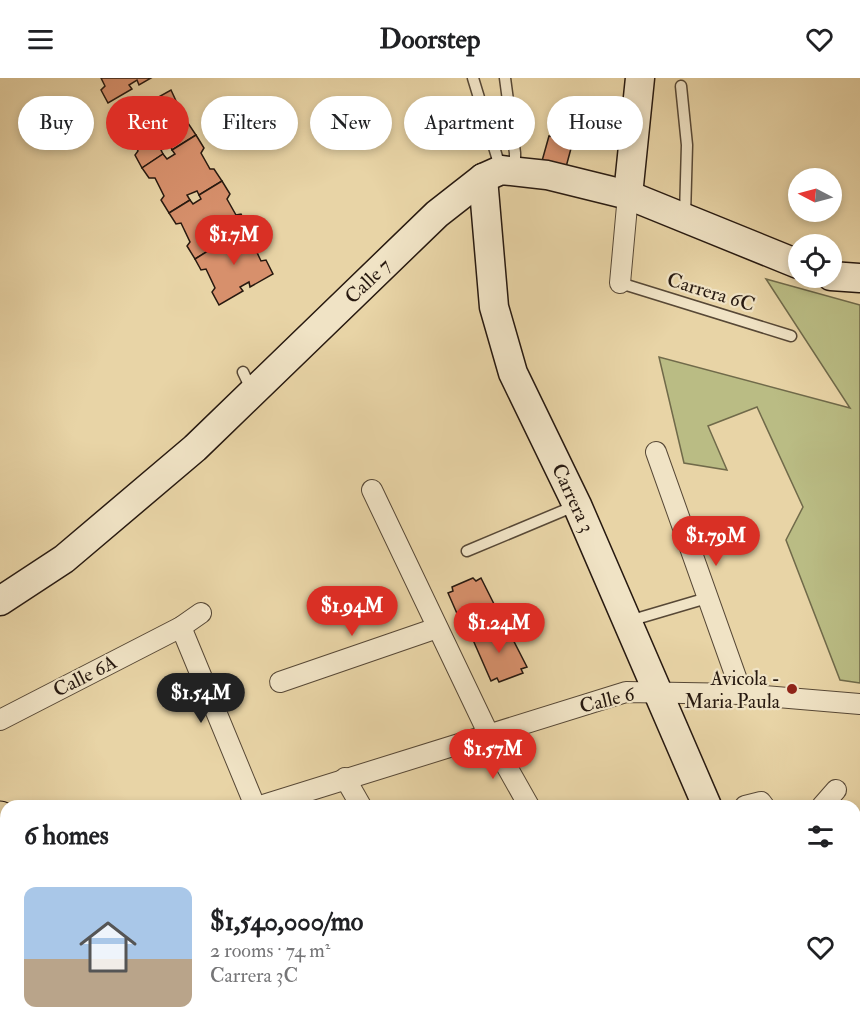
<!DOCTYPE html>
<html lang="en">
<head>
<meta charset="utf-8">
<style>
	body { margin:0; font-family:"IM FELL Double Pica",serif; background:#f2f2f2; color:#202124; height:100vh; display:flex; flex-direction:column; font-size:22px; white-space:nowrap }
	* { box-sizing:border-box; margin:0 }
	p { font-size:20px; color:#757577 }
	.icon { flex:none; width:33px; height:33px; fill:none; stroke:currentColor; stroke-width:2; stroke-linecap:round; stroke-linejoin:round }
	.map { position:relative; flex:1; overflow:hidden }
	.side { position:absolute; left:0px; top:722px; width:861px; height:236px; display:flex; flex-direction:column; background:#fff; border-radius:18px 18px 0 0; box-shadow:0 3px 9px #0003 }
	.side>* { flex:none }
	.guide { position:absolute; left:18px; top:18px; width:825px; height:54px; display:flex; gap:12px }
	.needle { width:39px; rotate:276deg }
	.tools { position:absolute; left:788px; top:90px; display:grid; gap:12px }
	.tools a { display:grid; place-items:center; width:54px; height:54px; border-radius:50%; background:#fff; box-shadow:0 3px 9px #0003; font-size:30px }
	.price { position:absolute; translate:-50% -51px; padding:0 14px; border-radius:21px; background:#d93025; color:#fff; font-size:20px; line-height:39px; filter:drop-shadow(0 2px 3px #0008) }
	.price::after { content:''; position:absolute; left:50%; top:36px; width:18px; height:14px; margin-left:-9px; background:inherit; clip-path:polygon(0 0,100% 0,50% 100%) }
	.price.active { background:#222; color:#fff }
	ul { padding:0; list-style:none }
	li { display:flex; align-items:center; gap:18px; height:150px; padding:0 24px }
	li span { display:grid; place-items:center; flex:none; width:168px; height:120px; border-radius:12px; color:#555 }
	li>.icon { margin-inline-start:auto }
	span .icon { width:72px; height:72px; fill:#fffc; stroke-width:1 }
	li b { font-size:26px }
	h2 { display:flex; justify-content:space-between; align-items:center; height:72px; padding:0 24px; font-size:26px }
	.tag { padding:0 21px; border-radius:27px; background:#fff; box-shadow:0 3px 9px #0003; font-size:21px; line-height:54px }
	.tag.active { background:#d93025; color:#fff }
	header { display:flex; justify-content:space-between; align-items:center; height:78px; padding:0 24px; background:#fff; font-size:27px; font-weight:800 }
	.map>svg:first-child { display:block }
	.green { fill:#babc84; stroke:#706a4a; stroke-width:1.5 }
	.building { fill:#d7906c; stroke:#271910; stroke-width:1.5 }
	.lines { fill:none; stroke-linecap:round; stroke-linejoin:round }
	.lane-casing { stroke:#574836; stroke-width:13 }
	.street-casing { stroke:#574836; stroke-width:22 }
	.secondary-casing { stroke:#271910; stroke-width:31 }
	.highway-casing { stroke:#271910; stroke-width:35 }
	.lane { stroke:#f0e3c5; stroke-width:10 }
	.street { stroke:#f0e3c5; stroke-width:20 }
	.secondary { stroke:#f0e3c5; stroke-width:28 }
	.highway { stroke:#e8d4a6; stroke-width:33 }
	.poi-dot { fill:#8f2418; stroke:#f0e3c5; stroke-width:2 }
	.labels { text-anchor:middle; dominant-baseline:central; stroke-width:4.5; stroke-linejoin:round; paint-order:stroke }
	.street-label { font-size:20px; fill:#271910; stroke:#f0e3c5 }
	.poi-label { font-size:20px; fill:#271910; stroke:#f0e3c5; text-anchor:end }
</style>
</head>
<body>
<header><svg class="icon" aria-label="menu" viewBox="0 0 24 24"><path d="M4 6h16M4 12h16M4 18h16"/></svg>Doorstep<svg class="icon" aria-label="heart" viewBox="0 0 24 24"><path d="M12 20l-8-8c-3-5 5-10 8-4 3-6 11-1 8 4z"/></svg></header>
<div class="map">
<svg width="860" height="956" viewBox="0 0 860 956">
	<rect width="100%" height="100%" fill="#e8d4a6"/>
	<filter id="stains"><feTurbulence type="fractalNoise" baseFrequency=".00333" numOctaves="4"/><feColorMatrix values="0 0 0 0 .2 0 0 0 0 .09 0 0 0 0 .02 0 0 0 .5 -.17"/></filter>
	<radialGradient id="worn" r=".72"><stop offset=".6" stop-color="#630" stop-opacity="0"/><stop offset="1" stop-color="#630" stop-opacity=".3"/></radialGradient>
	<polygon class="green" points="766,201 860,227 860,605 840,602 786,462 803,429 757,329 708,348 727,392 684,385 659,279 850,330"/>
	<g class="building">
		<polygon points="101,0 151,0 139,7 137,2 129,7 132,11 108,25 101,12 105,8"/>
		<polygon points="171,12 177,25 175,29 184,46 188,45 196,57 172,72 170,67 161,72 163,76 142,90 135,77 138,73 129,54 123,55 118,43 137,31 141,35 149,30 146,26"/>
		<polygon points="196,57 204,70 201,75 210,91 214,91 222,103 199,117 197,113 187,117 190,122 169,135 161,122 164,118 155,100 149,100 142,90 163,76 167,81 175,76 172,72"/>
		<polygon points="549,58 573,63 566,89 542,83"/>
		<polygon points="222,103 230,116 227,121 236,137 241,136 248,149 224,163 221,159 213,163 216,168 195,181 187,168 190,164 181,145 176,146 169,135 190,122 193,126 201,121 199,117"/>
		<polygon points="248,149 255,162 253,166 261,183 266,182 273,196 250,209 249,204 240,209 243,213 219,227 212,214 215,210 206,191 201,192 195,181 216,168 218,172 226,167 224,163"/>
		<polygon points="473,500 476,503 481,500 502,542 495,544 496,548 474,557 472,553 466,556 448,515 453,513 452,509"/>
		<polygon points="496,548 501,550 506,548 527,589 521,591 523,595 499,604 497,600 491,603 473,562 478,560 474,557"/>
	</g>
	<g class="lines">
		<g class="lane-casing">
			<g id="lane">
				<polyline points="473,0 501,92"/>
				<polyline points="505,0 515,75 515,92"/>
				<polyline points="681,8 687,67 685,137"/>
				<polyline points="620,205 791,258"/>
				<polyline points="243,294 252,313"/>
				<polyline points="467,473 577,427"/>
				<polyline points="629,543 707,520"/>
			</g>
		</g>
		<g class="street-casing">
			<g id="street">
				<polyline points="620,205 628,117"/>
				<polyline points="656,374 742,616"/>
				<polyline points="372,412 489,657 529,728"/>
				<polyline points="181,549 255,728"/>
				<polyline points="280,604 437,550"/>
				<polyline points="0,642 181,549 201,535"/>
				<polyline points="345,700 361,728"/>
				<polyline points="260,728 626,614 742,616 860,626"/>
				<polyline points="745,728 761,724 764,728"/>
				<polyline points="822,728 836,712"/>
				<polyline points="855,820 860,823"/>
				<polyline points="855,836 860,840"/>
				<polyline points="532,956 541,951"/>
			</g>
		</g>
		<g class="secondary-casing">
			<g id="secondary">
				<polyline points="483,100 494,229 513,295 577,427 707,728"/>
				<polyline points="628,117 640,0"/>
				<polyline points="831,198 860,200"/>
				<polyline points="0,523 64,481 195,370 437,136 483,100 501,92 547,97 628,117 798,186"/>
				<polyline points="814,951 816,956"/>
			</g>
		</g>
		<g class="highway-casing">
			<g id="highway">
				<polyline points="0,740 6,745"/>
				<polyline points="0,809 6,814"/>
				<polyline points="172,951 179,956"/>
				<polyline points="256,951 263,956"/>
			</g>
		</g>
		<use href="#lane" class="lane"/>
		<use href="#street" class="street"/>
		<use href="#secondary" class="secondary"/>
		<use href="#highway" class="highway"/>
	</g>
	<circle class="poi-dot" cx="792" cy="611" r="6"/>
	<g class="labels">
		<g class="street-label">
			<text transform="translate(368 203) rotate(-44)">Calle 7</text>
			<text transform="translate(711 214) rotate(17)">Carrera 6C</text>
			<text transform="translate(573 420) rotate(65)">Carrera 3</text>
			<text transform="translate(85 598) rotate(-27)">Calle 6A</text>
			<text transform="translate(607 622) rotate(-14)">Calle 6</text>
		</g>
		<g class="poi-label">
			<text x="780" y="600">Avicola -<tspan x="780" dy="23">Maria Paula</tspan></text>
		</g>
	</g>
	<rect width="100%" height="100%" filter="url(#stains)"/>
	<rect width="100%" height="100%" fill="url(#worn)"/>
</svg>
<div class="tools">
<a><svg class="needle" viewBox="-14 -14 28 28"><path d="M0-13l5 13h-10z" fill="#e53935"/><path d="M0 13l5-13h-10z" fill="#757577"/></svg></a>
<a><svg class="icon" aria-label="locate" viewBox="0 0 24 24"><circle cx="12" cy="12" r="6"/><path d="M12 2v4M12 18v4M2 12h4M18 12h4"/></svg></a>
</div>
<b class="price" style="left:234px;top:188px">$1.7M</b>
<b class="price" style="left:716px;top:489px">$1.79M</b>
<b class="price" style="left:352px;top:559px">$1.94M</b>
<b class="price" style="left:499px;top:576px">$1.24M</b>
<b class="price active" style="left:201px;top:646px">$1.54M</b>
<b class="price" style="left:493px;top:702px">$1.57M</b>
<div class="guide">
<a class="tag">Buy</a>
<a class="tag active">Rent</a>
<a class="tag">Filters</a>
<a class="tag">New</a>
<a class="tag">Apartment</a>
<a class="tag">House</a>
</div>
<section class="side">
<h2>6 homes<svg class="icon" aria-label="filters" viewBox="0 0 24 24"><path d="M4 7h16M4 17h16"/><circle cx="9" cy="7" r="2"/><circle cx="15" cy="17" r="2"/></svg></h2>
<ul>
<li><span style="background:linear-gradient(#a9c7e8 60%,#b9a48a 0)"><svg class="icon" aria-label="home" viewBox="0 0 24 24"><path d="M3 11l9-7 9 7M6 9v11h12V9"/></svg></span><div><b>$1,540,000/mo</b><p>2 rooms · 74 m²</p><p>Carrera 3C</p></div><svg class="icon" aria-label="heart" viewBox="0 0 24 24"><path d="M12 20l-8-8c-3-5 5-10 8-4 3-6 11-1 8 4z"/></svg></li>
</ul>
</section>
</div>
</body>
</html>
